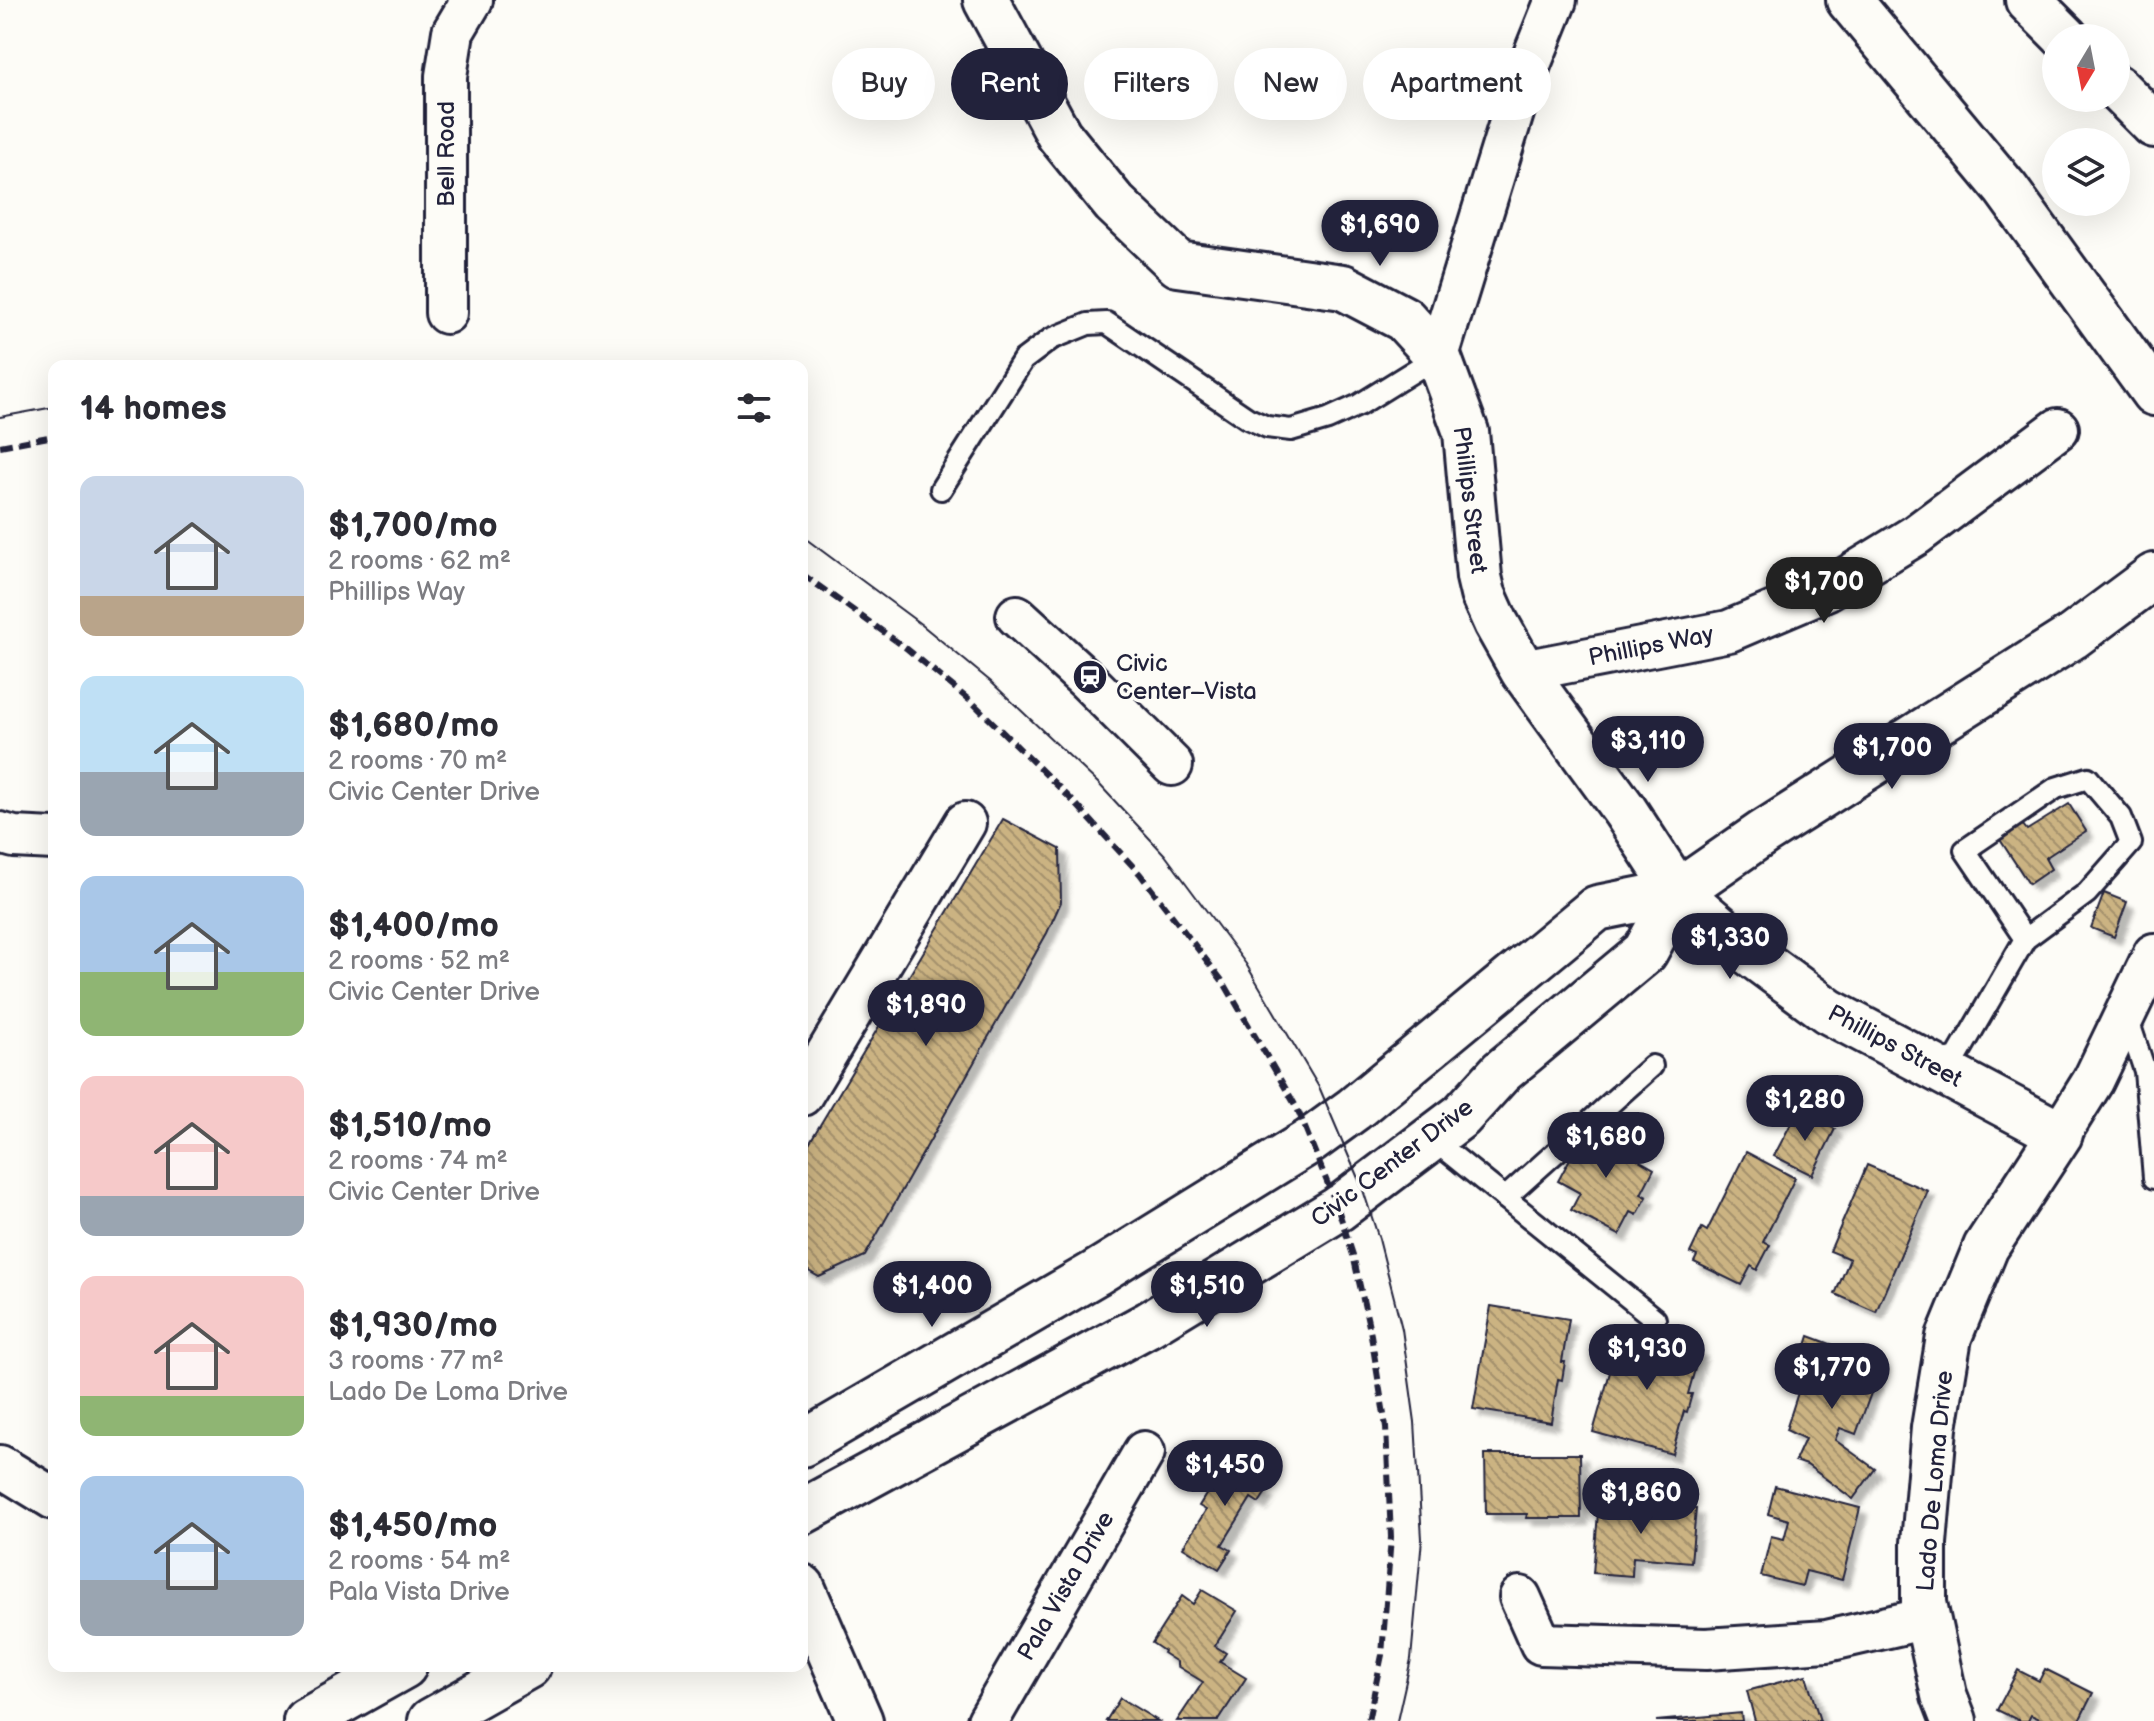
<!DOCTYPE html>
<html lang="en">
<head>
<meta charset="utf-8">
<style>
	body { margin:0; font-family:"Balsamiq Sans",sans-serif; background:#f7f7f7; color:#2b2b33; height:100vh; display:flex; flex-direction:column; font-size:30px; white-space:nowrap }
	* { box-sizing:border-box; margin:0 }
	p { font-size:26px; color:#7c7c81 }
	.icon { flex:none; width:44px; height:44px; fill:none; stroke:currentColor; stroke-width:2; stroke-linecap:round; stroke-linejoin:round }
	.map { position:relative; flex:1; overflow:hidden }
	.panel { position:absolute; left:48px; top:360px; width:760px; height:1312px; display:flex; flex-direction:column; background:#fff; border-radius:16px; box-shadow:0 8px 32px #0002 }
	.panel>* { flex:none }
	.top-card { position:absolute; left:832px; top:48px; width:760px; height:72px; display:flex; gap:16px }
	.needle { width:52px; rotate:190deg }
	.controls { position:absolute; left:2042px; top:24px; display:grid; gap:16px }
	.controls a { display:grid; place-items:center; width:88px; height:88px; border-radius:50%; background:#fff; box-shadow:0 8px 32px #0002; font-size:40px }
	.price { position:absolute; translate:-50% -68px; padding:0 18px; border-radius:28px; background:#22223b; color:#fff; font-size:26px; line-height:52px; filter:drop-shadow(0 2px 4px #0008) }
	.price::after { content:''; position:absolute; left:50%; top:48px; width:24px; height:18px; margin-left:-12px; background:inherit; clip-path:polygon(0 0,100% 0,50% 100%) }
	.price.selected { background:#222; color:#fff }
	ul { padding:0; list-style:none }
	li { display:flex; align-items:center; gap:24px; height:200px; padding:0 32px }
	li span { display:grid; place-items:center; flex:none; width:224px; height:160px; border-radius:16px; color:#555 }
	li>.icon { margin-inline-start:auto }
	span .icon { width:96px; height:96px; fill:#fffc; stroke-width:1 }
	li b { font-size:34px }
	h2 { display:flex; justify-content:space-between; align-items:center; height:96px; padding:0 32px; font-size:34px }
	.pill { padding:0 28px; border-radius:36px; background:#fff; box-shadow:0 8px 32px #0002; font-size:28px; line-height:72px }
	.pill.selected { background:#22223b; color:#fff }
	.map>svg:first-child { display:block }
	.building { fill:url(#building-back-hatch); stroke:#22223b; stroke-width:2; filter:url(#shadow) }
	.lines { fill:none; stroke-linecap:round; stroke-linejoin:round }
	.lane-casing { stroke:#22223b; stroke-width:26 }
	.street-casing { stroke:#22223b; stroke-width:46 }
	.secondary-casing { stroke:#22223b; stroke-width:50 }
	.highway-casing { stroke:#22223b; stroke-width:50 }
	.lane { stroke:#fdfcf7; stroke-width:20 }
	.street { stroke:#fdfcf7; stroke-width:40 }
	.secondary { stroke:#fdfcf7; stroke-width:44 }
	.highway { stroke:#fdfcf7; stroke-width:44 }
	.tram { stroke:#22223b; stroke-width:2 }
	.rail { stroke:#22223b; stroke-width:6; stroke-dasharray:12 6; stroke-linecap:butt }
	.labels { text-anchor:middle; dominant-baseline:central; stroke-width:7; stroke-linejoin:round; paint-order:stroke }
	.street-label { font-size:24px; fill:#22223b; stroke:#fdfcf7 }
	.poi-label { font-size:24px; fill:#22223b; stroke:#fdfcf7; text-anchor:start }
</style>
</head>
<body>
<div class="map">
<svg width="2154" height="1721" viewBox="0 0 2154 1721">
	<defs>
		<pattern id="building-back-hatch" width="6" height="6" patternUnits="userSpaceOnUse" patternTransform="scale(2)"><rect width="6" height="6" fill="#cbb382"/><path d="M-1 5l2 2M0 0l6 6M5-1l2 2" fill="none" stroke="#a4916c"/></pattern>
		<filter id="shadow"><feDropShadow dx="7" dy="7" stdDeviation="2" flood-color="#0004"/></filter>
	</defs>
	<rect width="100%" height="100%" fill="#fdfcf7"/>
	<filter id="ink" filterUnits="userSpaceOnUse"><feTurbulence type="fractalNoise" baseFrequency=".0125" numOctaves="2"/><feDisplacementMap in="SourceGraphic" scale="16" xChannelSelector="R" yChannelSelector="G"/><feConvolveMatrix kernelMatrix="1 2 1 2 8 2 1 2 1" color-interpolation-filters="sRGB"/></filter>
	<g filter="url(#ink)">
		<g class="building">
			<polygon points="2069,804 2086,831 2045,858 2051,869 2029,884 1997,835 2014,824 2017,828 2023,825 2027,830"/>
			<polygon points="1003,819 1060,849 1061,902 1047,933 865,1256 819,1277 802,1267 802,1155"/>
			<polygon points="2104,893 2127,902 2114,937 2091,928"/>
			<polygon points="1798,1110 1835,1129 1812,1175 1774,1156"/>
			<polygon points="1588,1125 1626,1146 1623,1151 1654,1169 1641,1194 1647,1197 1637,1215 1631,1212 1619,1235 1571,1210 1580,1193 1558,1181"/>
			<polygon points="1746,1152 1795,1178 1763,1242 1770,1245 1757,1270 1751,1266 1741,1285 1694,1262 1697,1256 1690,1253 1702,1228 1707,1231"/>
			<polygon points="1867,1165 1928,1191 1876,1312 1835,1294 1850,1259 1830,1251"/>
			<polygon points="1491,1306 1569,1319 1562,1362 1565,1362 1562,1380 1558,1379 1551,1422 1473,1409"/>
			<polygon points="1622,1330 1700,1351 1688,1394 1692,1394 1687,1412 1684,1411 1672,1454 1593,1432"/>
			<polygon points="1809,1336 1882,1363 1856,1434 1840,1428 1835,1440 1875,1469 1853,1499 1807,1465 1795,1461 1805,1439 1786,1430 1802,1380 1795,1378 1796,1375 1785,1371 1789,1357 1801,1361"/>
			<polygon points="1232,1452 1266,1472 1258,1487 1266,1492 1259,1503 1251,1498 1222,1545 1231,1550 1219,1569 1183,1547 1206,1510 1199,1506"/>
			<polygon points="1485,1454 1580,1454 1581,1518 1526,1518 1527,1514 1486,1514"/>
			<polygon points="1775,1486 1860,1508 1842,1580 1806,1571 1802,1586 1761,1576 1771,1536 1784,1539 1789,1520 1768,1514"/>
			<polygon points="1599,1501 1696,1509 1691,1562 1633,1557 1632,1576 1593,1573"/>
			<polygon points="1202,1590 1237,1611 1215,1646 1226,1653 1220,1662 1246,1678 1218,1721 1177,1721 1203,1682 1177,1666 1177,1662 1163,1653 1164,1651 1152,1643 1182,1596 1193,1604"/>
			<polygon points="2045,1669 2093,1693 2079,1721 2044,1721 2031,1715 2028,1721 2020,1721 1997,1710 2018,1670 2039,1681"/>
			<polygon points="1806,1675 1820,1721 1755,1721 1747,1691"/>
			<polygon points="1120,1698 1158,1721 1106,1721"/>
			<polygon points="1741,1713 1742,1721 1656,1721"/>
		</g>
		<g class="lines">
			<g class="lane-casing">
				<g id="lane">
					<polyline points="941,489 1023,360 1051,339 1088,324 1107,323 1247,418 1267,427 1291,430 1328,419 1359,405 1438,356"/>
					<polyline points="2127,1017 2145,1071 2154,1178"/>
					<polyline points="1947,1074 2025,939 2087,893 2131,843 2121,817 2088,778 2056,788 1965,850 2025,939"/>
					<polyline points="1431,1138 1655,1319"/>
					<polyline points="1505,1198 1652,1066"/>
				</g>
			</g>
			<g class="street-casing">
				<g id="street">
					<polyline points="446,313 446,76 453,32 472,0"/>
					<polyline points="1438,356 1521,87 1556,0"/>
					<polyline points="1017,616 1088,681 1172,765"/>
					<polyline points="1523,671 1729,631 1828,589 1916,535 2058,429"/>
					<polyline points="0,833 14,837 54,839"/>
					<polyline points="802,1095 965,823"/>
					<polyline points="2060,1134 2093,1081 2154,954"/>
					<polyline points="0,1466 54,1499"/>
					<polyline points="1520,1597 1541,1644 1706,1649 1827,1641 1927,1618"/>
					<polyline points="988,1721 1144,1452"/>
				</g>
			</g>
			<g class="secondary-casing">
				<g id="secondary">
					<polyline points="986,0 1059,135 1114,203 1178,264 1343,287 1404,319 1438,356 1466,432 1479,577 1483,594 1496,623 1523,671 1625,811 1678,892 1747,951 1828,1011 2060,1134 1986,1247 1949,1337 1934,1428 1924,1543 1924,1603 1944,1695 1954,1721"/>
					<polyline points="802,1444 1096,1273 1310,1141 1354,1109 1597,908 1678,892 1763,833 2072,637 2154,576"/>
					<polyline points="802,1512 1149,1324 1338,1209 1461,1116 1501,1072 1645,952 1678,892"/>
					<polyline points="802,1587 860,1721"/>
					<polyline points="306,1721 404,1666"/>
					<polyline points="431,1721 528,1666"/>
				</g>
			</g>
			<g class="highway-casing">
				<g id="highway">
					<polyline points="1849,0 2006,189 2154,393"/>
					<polyline points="2028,0 2066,38"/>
					<polyline points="2116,87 2154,125"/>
				</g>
			</g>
			<use href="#lane" class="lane"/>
			<use href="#street" class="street"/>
			<use href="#secondary" class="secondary"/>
			<use href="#highway" class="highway"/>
			<g class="tram">
				<polyline points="0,417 54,407"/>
				<polyline points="802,536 922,625 990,681 1098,783 1165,855 1246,964 1320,1089 1363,1190 1379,1239 1402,1329 1415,1422 1422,1539 1411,1659 1397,1721"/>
			</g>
			<g class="rail">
				<polyline points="0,446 54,436"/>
				<polyline points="802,574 906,648 974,704 1075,803 1140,874 1224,983 1297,1108 1338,1209 1353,1255 1371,1335 1386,1427 1391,1537 1382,1655 1368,1721"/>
			</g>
		</g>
	</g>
	<defs>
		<g id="station-disc" transform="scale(1.8)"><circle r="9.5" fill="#22223b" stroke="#fdfcf7"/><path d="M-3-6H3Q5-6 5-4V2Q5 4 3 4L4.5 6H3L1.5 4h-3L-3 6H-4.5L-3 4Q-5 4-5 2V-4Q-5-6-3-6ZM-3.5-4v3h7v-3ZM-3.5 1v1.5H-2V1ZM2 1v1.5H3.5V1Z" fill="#fff"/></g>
	</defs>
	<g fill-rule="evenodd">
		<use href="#station-disc" x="1090" y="677"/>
	</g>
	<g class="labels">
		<g class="street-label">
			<text transform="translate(446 154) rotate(-90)">Bell Road</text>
			<text transform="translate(1470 500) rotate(83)">Phillips Street</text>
			<text transform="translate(1651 646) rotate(-11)">Phillips Way</text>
			<text transform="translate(1895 1046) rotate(28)">Phillips Street</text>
			<text transform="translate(1392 1163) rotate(-37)">Civic Center Drive</text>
			<text transform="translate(1935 1481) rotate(-85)">Lado De Loma Drive</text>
			<text transform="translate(1066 1586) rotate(-60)">Pala Vista Drive</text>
		</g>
		<g class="poi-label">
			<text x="1116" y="663">Civic<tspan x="1116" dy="28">Center–Vista</tspan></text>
		</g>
	</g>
</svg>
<div class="controls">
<a><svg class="needle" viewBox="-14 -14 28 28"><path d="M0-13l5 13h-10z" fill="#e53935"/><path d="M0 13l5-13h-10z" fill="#7c7c81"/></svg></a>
<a><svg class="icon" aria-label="layers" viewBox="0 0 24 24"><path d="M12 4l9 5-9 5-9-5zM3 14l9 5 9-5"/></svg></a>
</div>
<b class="price" style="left:1380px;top:268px">$1,690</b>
<b class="price selected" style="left:1824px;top:625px">$1,700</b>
<b class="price" style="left:1648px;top:784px">$3,110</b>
<b class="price" style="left:1892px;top:791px">$1,700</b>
<b class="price" style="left:1730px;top:981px">$1,330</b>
<b class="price" style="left:926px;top:1048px">$1,890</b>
<b class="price" style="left:1805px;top:1143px">$1,280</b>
<b class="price" style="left:1606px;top:1180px">$1,680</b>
<b class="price" style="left:932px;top:1329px">$1,400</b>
<b class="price" style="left:1207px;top:1329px">$1,510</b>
<b class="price" style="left:1647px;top:1392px">$1,930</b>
<b class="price" style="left:1832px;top:1411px">$1,770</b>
<b class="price" style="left:1225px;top:1508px">$1,450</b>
<b class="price" style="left:1641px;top:1536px">$1,860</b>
<div class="top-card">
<a class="pill">Buy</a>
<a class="pill selected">Rent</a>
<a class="pill">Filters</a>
<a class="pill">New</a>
<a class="pill">Apartment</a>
</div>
<section class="panel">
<h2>14 homes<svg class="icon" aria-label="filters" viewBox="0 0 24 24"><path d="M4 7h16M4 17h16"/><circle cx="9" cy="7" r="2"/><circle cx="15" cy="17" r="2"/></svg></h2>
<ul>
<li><span style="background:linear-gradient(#c9d6e8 75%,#b9a48a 0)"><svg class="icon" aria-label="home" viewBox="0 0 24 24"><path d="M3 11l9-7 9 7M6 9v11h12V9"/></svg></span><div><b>$1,700/mo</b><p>2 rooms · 62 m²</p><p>Phillips Way</p></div></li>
<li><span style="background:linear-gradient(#bfe0f5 60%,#9aa5b1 0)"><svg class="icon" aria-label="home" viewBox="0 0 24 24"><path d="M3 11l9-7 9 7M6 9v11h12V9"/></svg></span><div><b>$1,680/mo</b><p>2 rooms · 70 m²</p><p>Civic Center Drive</p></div></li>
<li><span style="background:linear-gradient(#a9c7e8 60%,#8fb573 0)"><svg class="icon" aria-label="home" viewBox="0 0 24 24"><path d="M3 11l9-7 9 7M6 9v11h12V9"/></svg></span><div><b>$1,400/mo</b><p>2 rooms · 52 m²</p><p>Civic Center Drive</p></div></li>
<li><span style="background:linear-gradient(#f6c9c9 75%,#9aa5b1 0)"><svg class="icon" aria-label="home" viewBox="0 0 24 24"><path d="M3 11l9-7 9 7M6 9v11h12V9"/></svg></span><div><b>$1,510/mo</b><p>2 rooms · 74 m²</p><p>Civic Center Drive</p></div></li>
<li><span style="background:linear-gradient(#f6c9c9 75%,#8fb573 0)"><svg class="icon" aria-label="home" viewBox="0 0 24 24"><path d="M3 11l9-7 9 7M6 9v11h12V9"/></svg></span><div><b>$1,930/mo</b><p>3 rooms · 77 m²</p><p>Lado De Loma Drive</p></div></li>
<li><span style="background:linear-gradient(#a9c7e8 65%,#9aa5b1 0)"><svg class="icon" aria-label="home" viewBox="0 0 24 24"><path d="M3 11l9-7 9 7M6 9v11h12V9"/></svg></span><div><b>$1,450/mo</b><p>2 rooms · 54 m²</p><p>Pala Vista Drive</p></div></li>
</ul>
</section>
</div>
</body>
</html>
